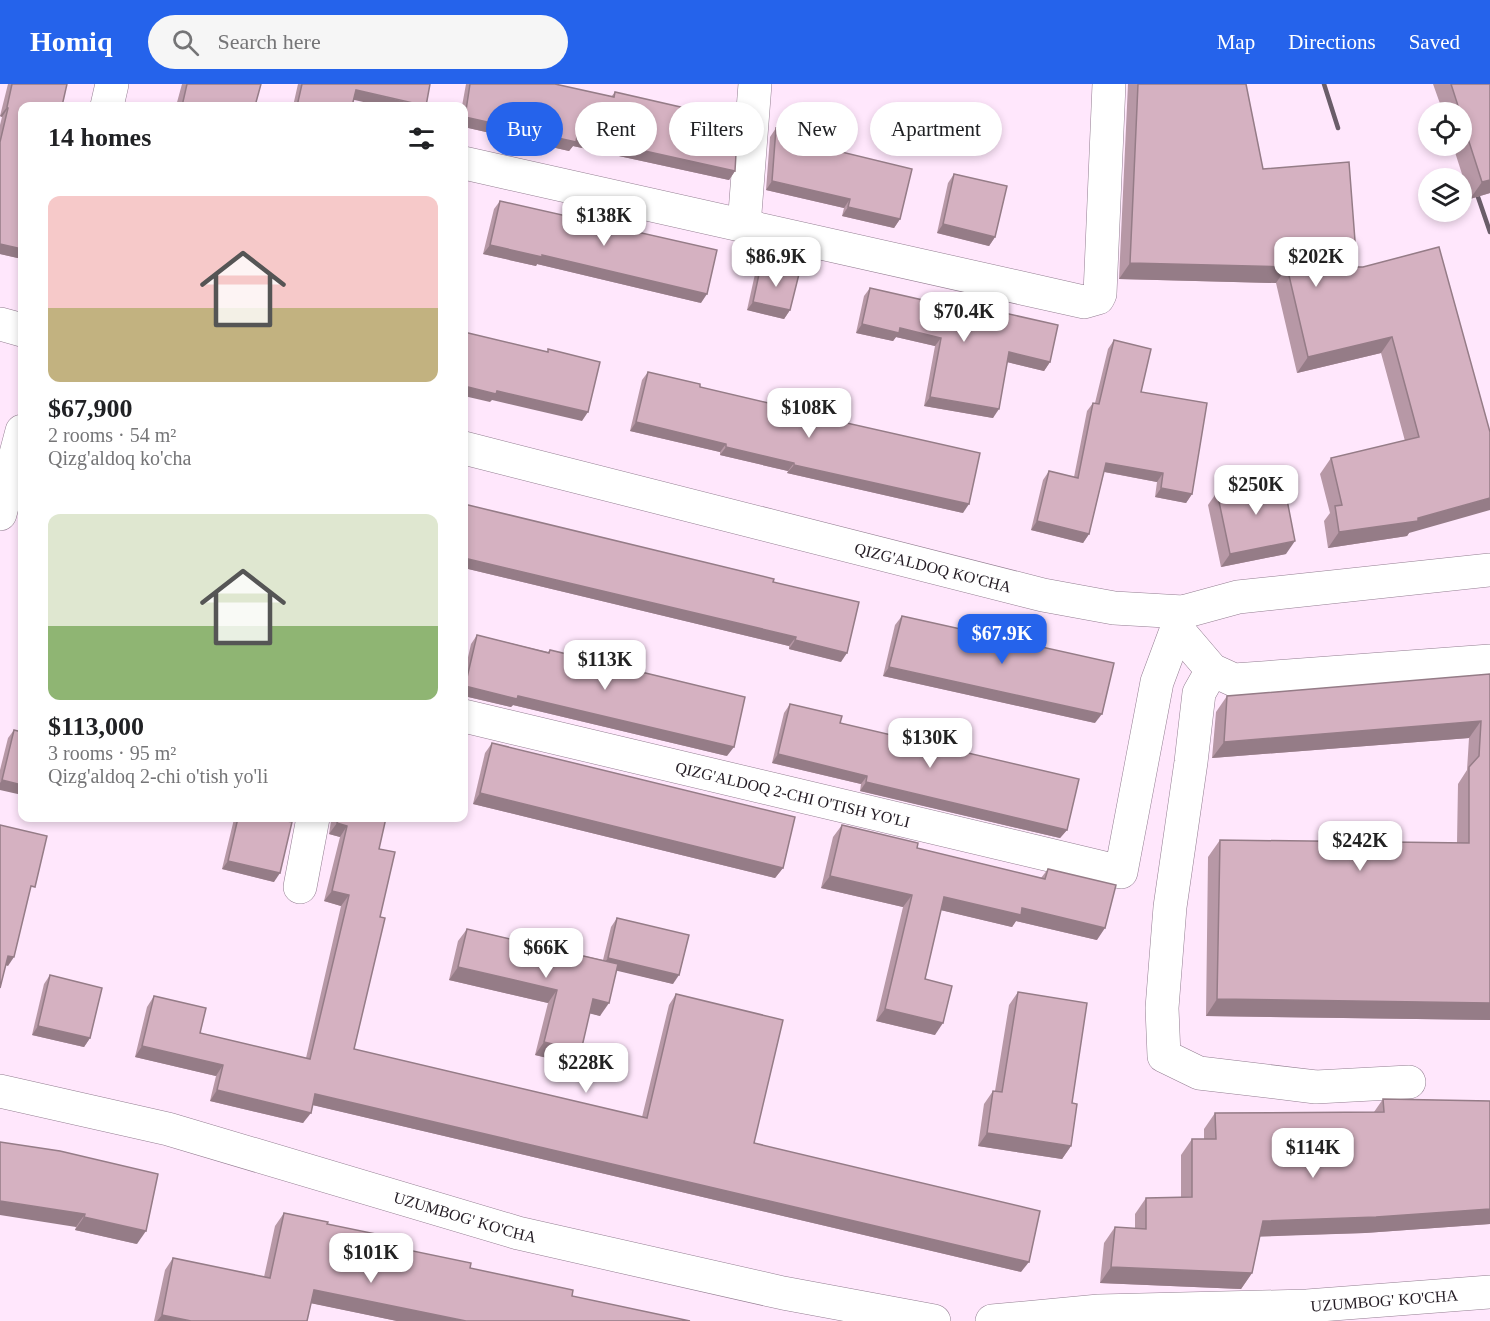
<!DOCTYPE html>
<html lang="en">
<head>
<meta charset="utf-8">
<style>
	body { margin:0; font-family:"Times New Roman",serif; background:#f6f6f6; color:#202124; height:100vh; display:flex; flex-direction:column; font-size:22px; white-space:nowrap }
	* { box-sizing:border-box; margin:0 }
	p { font-size:20px; color:#757577 }
	.icon { flex:none; width:33px; height:33px; fill:none; stroke:currentColor; stroke-width:2; stroke-linecap:round; stroke-linejoin:round }
	.map { position:relative; flex:1; overflow:hidden }
	.drawer { position:absolute; left:18px; top:18px; width:450px; height:720px; display:flex; flex-direction:column; background:#fff; border-radius:12px; box-shadow:0 3px 9px #0003 }
	.drawer>* { flex:none }
	.hud { position:absolute; left:486px; top:18px; width:570px; height:54px; display:flex; gap:12px }
	.buttons { position:absolute; left:1418px; top:18px; display:grid; gap:12px }
	.buttons a { display:grid; place-items:center; width:54px; height:54px; border-radius:50%; background:#fff; box-shadow:0 3px 9px #0003; font-size:30px }
	.price { position:absolute; translate:-50% -51px; padding:0 14px; border-radius:12px; background:#fff; color:#222; font-size:20px; line-height:39px; filter:drop-shadow(0 2px 3px #0008) }
	.price::after { content:''; position:absolute; left:50%; top:36px; width:18px; height:14px; margin-left:-9px; background:inherit; clip-path:polygon(0 0,100% 0,50% 100%) }
	.price.selected { background:#2563eb; color:#fff }
	ul { padding:0; list-style:none }
	li { display:grid; align-content:center; gap:12px; height:318px; padding:0 30px }
	li span { display:grid; place-items:center; height:186px; border-radius:12px; color:#555 }
	li>.icon { margin-inline-start:auto }
	span .icon { width:108px; height:108px; fill:#fffc; stroke-width:1 }
	li b { font-size:26px }
	h2 { display:flex; justify-content:space-between; align-items:center; height:72px; padding:0 30px; font-size:26px }
	.chip { padding:0 21px; border-radius:27px; background:#fff; box-shadow:0 3px 9px #0003; font-size:21px; line-height:54px }
	.chip.selected { background:#2563eb; color:#fff }
	header { display:flex; align-items:center; gap:36px; box-sizing:border-box; height:84px; padding:0 30px; background:#2563eb; color:#fff }
	header strong { font-size:28px }
	nav { display:flex; gap:33px; margin-inline-start:auto; font-size:21px }
	.search { width:420px; height:54px; background:#f6f6f6; display:flex; align-items:center; gap:15px; box-sizing:border-box; padding:0 21px; border-radius:33px; color:#757577; font-size:22px }
	.map>svg:first-child { display:block }
	.lines { fill:none; stroke-linecap:round; stroke-linejoin:round }
	.minor-casing { stroke:#937e91; stroke-width:34 }
	.minor { stroke:#fff; stroke-width:33 }
	.rail { stroke:#6a5d69; stroke-width:4.5 }
	.wall { fill:#b798a6 }
	.shaded-wall { fill:#957c87 }
	.building { fill:#d5b1c1; stroke:#957c87; stroke-width:1.5 }
	.labels { text-anchor:middle; dominant-baseline:central; stroke-width:4.5; stroke-linejoin:round; paint-order:stroke }
	.street-label { font-size:16px; fill:#241c24; stroke:#fff }
</style>
</head>
<body>
<header>
<strong>Homiq</strong>
<div class="search"><svg class="icon" aria-label="search" viewBox="0 0 24 24"><circle cx="10" cy="10" r="6"/><path d="M15 15l6 6"/></svg>Search here</div>
<nav><a>Map</a><a>Directions</a><a>Saved</a></nav>
</header>
<div class="map">
<svg width="1490" height="1237" viewBox="0 0 1490 1237">
	<rect width="100%" height="100%" fill="#ffe7fc"/>
	<g class="lines">
		<g class="minor-casing">
			<g id="minor">
				<polyline points="107,22 112,0"/>
				<polyline points="464,79 1084,218 1098,214 1100,210 1109,0"/>
				<polyline points="744,142 755,0"/>
				<polyline points="0,240 22,246"/>
				<path id="s1" d="M464 364 1043 511 1114 524 1183 528 1238 513 1490 486"/>
				<polyline points="0,430 22,347"/>
				<polyline points="1177,545 1212,586 1234,596 1490,577"/>
				<polyline points="1212,586 1199,609 1191,678 1170,823 1162,924 1164,972 1199,989 1316,1003 1409,998"/>
				<path id="s2" d="M464 632 1121 788 1157 598 1183 528"/>
				<polyline points="300,803 313,734"/>
				<path id="s3" d="M0 1007 168 1045 518 1149 783 1209 934 1237"/>
				<path id="s4" d="M992 1237 1099 1227 1307 1222 1490 1208"/>
			</g>
		</g>
		<use href="#minor" class="minor"/>
		<g class="rail">
			<polyline points="1324,0 1338,44"/>
			<polyline points="1478,113 1490,148"/>
		</g>
	</g>
	<g class="wall">
		<polygon points="8,0 67,0 22,22 22,175 0,170 0,41 2,33 0,32"/>
		<polygon points="182,0 261,0 255,22 176,22"/>
		<polygon points="298,0 430,0 354,16 352,22 293,22"/>
		<polygon points="466,0 555,0 611,13 615,8 684,24 685,22 735,87 729,96 573,62 569,67 464,43 464,22 462,22"/>
		<polygon points="1128,0 1246,0 1263,85 1357,183 1363,183 1439,163 1409,449 1407,452 1328,464 1324,437 1330,429 1320,390 1331,374 1405,357 1381,269 1297,289 1276,199 1119,195"/>
		<polygon points="1433,0 1490,0 1490,109 1470,115 1453,62 1461,62 1461,28 1443,28"/>
		<polygon points="776,44 825,64 900,135 894,144 842,132 844,124 766,106 770,53"/>
		<polygon points="954,90 995,153 989,162 937,149 948,99"/>
		<polygon points="500,117 701,219 537,180 536,182 483,170 494,125"/>
		<polygon points="761,181 790,226 784,235 747,226 755,190"/>
		<polygon points="870,204 943,221 946,216 1050,278 1044,287 1007,278 993,334 924,322 935,262 896,253 893,257 856,249 864,212"/>
		<polygon points="1114,256 1141,308 1192,410 1186,419 1155,413 1157,398 1104,388 1089,450 1083,459 1031,446 1043,396 1049,387 1074,393 1087,327 1093,319 1095,319 1108,265"/>
		<polygon points="648,288 700,303 789,326 963,429 787,389 788,387 720,371 720,368 630,347 642,296"/>
		<polygon points="1217,408 1286,470 1221,483 1208,421"/>
		<polygon points="464,420 773,498 841,578 789,565 789,562 464,484"/>
		<polygon points="902,532 1095,639 883,592 895,541"/>
		<polygon points="477,551 548,568 550,566 727,672 513,621 511,623 464,612 464,591 471,560"/>
		<polygon points="1490,590 1490,936 1206,932 1208,773 1220,756 1457,759 1458,700 1467,686 1469,654 1212,674 1216,628 1227,612"/>
		<polygon points="790,620 840,639 1067,746 1060,754 860,707 861,700 772,679 784,629"/>
		<polygon points="14,646 0,706 0,686 8,654"/>
		<polygon points="492,659 783,784 775,794 473,720 485,669"/>
		<polygon points="331,734 386,734 379,765 380,833 354,965 642,1033 669,921 676,910 754,1059 1021,1188 313,1021 303,1039 210,1017 216,992 135,973 147,923 154,912 200,949 306,974 341,822 324,817 340,753 329,750 331,737"/>
		<polygon points="234,735 234,734 273,734 274,798 222,785"/>
		<polygon points="842,741 917,764 1041,794 1048,785 1097,856 1016,837 1012,843 941,826 925,895 935,951 876,937 903,823 821,804 833,753"/>
		<polygon points="617,834 673,900 617,886 600,932 590,929 572,980 535,971 548,919 449,896 458,857 467,845 603,876 611,843"/>
		<polygon points="50,891 90,954 84,963 32,951 44,900"/>
		<polygon points="1018,908 1072,1019 1071,1062 1062,1075 978,1062 984,1020 993,1007 995,1007 1009,921"/>
		<polygon points="1383,1015 1490,1017 1490,1140 1365,1149 1260,1152 1252,1189 1241,1205 1100,1199 1104,1159 1115,1143 1135,1145 1135,1130 1146,1114 1181,1114 1181,1071 1192,1055 1204,1055 1204,1045 1215,1029 1374,1028"/>
		<polygon points="0,1058 137,1160 75,1146 76,1143"/>
		<polygon points="284,1129 327,1140 379,1160 572,1212 690,1237 397,1237 311,1219 307,1237 154,1237 165,1186 173,1174 264,1193 275,1142"/>
	</g>
	<g class="shaded-wall">
		<polygon points="356,6 424,22 381,22 350,15"/>
		<polygon points="7,23 8,24 2,33 0,32"/>
		<polygon points="465,33 577,52 735,87 729,96 573,62 569,67 464,43 464,35"/>
		<polygon points="1490,96 1490,109 1470,115 1482,98"/>
		<polygon points="772,97 850,115 844,124 766,106"/>
		<polygon points="848,123 900,135 894,144 842,132"/>
		<polygon points="943,140 995,153 989,162 937,149"/>
		<polygon points="0,160 22,165 22,175 0,170"/>
		<polygon points="490,161 542,171 707,210 701,219 537,180 536,182 483,170"/>
		<polygon points="1130,179 1287,183 1276,199 1119,195"/>
		<polygon points="753,218 790,226 784,235 747,226"/>
		<polygon points="862,240 900,244 941,254 935,262 896,253 893,257 856,249"/>
		<polygon points="1392,253 1381,269 1297,289 1308,273"/>
		<polygon points="1009,268 1050,278 1044,287 1003,277"/>
		<polygon points="464,302 497,307 588,328 582,337 492,316 490,318 464,312"/>
		<polygon points="930,313 999,325 993,334 924,322"/>
		<polygon points="636,338 726,360 720,368 630,347"/>
		<polygon points="726,363 794,379 788,387 720,371"/>
		<polygon points="1106,379 1163,389 1157,398 1100,387"/>
		<polygon points="794,381 969,420 963,429 787,389"/>
		<polygon points="1161,404 1192,410 1186,419 1155,413"/>
		<polygon points="1490,414 1490,426 1409,449 1407,452 1328,464 1339,448 1418,434"/>
		<polygon points="1037,437 1089,450 1083,459 1031,446"/>
		<polygon points="1295,457 1286,470 1221,483 1230,470"/>
		<polygon points="464,474 796,553 789,562 464,484"/>
		<polygon points="795,556 847,569 841,578 789,565"/>
		<polygon points="889,583 1102,630 1095,639 883,592"/>
		<polygon points="465,602 518,612 734,663 727,672 513,621 511,623 464,612 464,604"/>
		<polygon points="1481,637 1469,654 1212,674 1224,658"/>
		<polygon points="778,670 867,692 861,700 772,679"/>
		<polygon points="2,696 22,701 22,711 0,706 0,699"/>
		<polygon points="866,698 1067,746 1060,754 860,707"/>
		<polygon points="480,709 783,784 775,794 473,720"/>
		<polygon points="337,739 347,742 340,753 329,750"/>
		<polygon points="228,777 280,789 274,798 222,785"/>
		<polygon points="830,792 912,811 903,823 821,804"/>
		<polygon points="332,807 349,811 341,822 324,817"/>
		<polygon points="944,813 1022,824 1105,844 1097,856 1016,837 1012,843 936,825"/>
		<polygon points="8,872 14,873 8,882 2,880"/>
		<polygon points="608,874 679,891 673,900 601,883"/>
		<polygon points="458,883 557,906 548,919 449,896"/>
		<polygon points="593,915 609,919 600,932 584,928"/>
		<polygon points="1217,915 1490,919 1490,936 1206,932"/>
		<polygon points="885,925 943,939 935,951 876,937"/>
		<polygon points="38,942 90,954 84,963 32,951"/>
		<polygon points="544,958 581,967 572,980 535,971"/>
		<polygon points="142,962 223,981 216,992 135,973"/>
		<polygon points="217,1006 311,1029 303,1039 210,1017"/>
		<polygon points="315,1010 1029,1178 1021,1188 308,1020"/>
		<polygon points="987,1049 1071,1062 1062,1075 978,1062"/>
		<polygon points="0,1117 85,1130 76,1143 0,1131"/>
		<polygon points="1490,1125 1490,1140 1365,1149 1252,1153 1263,1137"/>
		<polygon points="84,1133 146,1147 137,1160 75,1146"/>
		<polygon points="1111,1183 1252,1189 1241,1205 1100,1199"/>
		<polygon points="314,1206 466,1237 397,1237 305,1218"/>
		<polygon points="162,1231 191,1237 157,1237"/>
	</g>
	<g class="building">
		<polygon points="12,0 67,0 62,22 22,22 22,165 0,160 0,58 8,24 7,23"/>
		<polygon points="187,0 261,0 255,22 182,22"/>
		<polygon points="302,0 430,0 426,22 356,6 352,22 297,22"/>
		<polygon points="470,0 555,0 614,13 615,8 685,24 685,22 738,34 735,87 577,52 576,58 465,33"/>
		<polygon points="1138,0 1246,0 1263,85 1349,78 1357,183 1363,183 1439,163 1490,348 1490,414 1418,434 1418,437 1339,448 1335,422 1342,421 1331,374 1419,353 1392,253 1308,273 1287,183 1130,179"/>
		<polygon points="1451,0 1490,0 1490,96 1482,98 1461,33 1461,28 1460,28"/>
		<polygon points="776,44 827,57 825,64 912,85 900,135 848,123 850,115 772,97"/>
		<polygon points="954,90 1007,102 995,153 943,140"/>
		<polygon points="500,117 717,166 707,210 542,171 542,173 490,161"/>
		<polygon points="761,181 799,190 790,226 753,218"/>
		<polygon points="870,204 945,221 946,216 1058,241 1050,278 1009,268 999,325 930,313 941,254 900,244 899,249 862,240"/>
		<polygon points="464,248 548,268 548,265 600,278 588,328 497,307 496,310 464,302"/>
		<polygon points="1114,256 1151,265 1141,308 1207,319 1192,410 1161,404 1163,389 1106,379 1089,450 1037,437 1049,387 1078,394 1093,319 1099,320"/>
		<polygon points="648,288 700,300 700,303 790,324 789,326 980,369 969,420 794,381 794,379 726,363 726,360 636,338"/>
		<polygon points="1283,395 1295,457 1230,470 1217,408"/>
		<polygon points="464,420 774,495 773,498 859,518 847,569 795,556 796,553 464,474"/>
		<polygon points="902,532 1114,579 1102,630 889,583"/>
		<polygon points="477,551 549,569 550,566 745,613 734,663 518,612 517,615 465,602"/>
		<polygon points="1490,590 1490,919 1217,915 1220,756 1469,759 1469,683 1479,672 1481,637 1224,658 1227,612"/>
		<polygon points="790,620 842,632 840,639 1079,695 1067,746 866,698 867,692 778,670"/>
		<polygon points="14,646 22,648 22,701 2,696"/>
		<polygon points="492,659 795,733 783,784 480,709"/>
		<polygon points="238,734 273,734 292,738 280,789 228,777"/>
		<polygon points="338,734 386,734 379,765 395,768 380,833 385,834 354,965 647,1034 676,910 783,936 754,1059 1040,1127 1029,1178 315,1010 311,1029 217,1006 223,981 142,962 154,912 206,924 200,949 310,975 349,811 332,807 347,742 337,739"/>
		<polygon points="0,741 47,752 35,803 31,802 14,873 8,872 0,904"/>
		<polygon points="842,741 918,759 917,764 1045,795 1048,785 1116,801 1105,844 1022,824 1021,831 944,813 925,895 952,902 943,939 885,925 912,811 830,792"/>
		<polygon points="617,834 689,851 679,891 608,874"/>
		<polygon points="467,845 618,880 609,919 593,915 581,967 544,958 557,906 458,883"/>
		<polygon points="50,891 102,904 90,954 38,942"/>
		<polygon points="1018,908 1087,919 1072,1019 1077,1020 1071,1062 987,1049 993,1007 1002,1008"/>
		<polygon points="1383,1015 1490,1017 1490,1125 1376,1133 1263,1137 1252,1189 1111,1183 1115,1143 1146,1145 1146,1114 1192,1113 1192,1055 1216,1055 1215,1029 1384,1028"/>
		<polygon points="0,1058 60,1067 158,1090 146,1147 84,1133 85,1130 0,1117"/>
		<polygon points="284,1129 328,1138 327,1140 381,1151 379,1160 471,1179 470,1184 573,1206 572,1212 690,1237 466,1237 314,1206 307,1237 191,1237 162,1231 173,1174 270,1194"/>
	</g>
	<g class="labels">
		<g class="street-label">
			<text stroke="none"><textPath href="#s1" startOffset="484">QIZG'ALDOQ KO'CHA</textPath></text>
			<text stroke="none"><textPath href="#s2" startOffset="338">QIZG'ALDOQ 2-CHI O'TISH YO'LI</textPath></text>
			<text stroke="none"><textPath href="#s3" startOffset="482">UZUMBOG' KO'CHA</textPath></text>
			<text stroke="none"><textPath href="#s4" startOffset="393">UZUMBOG' KO'CHA</textPath></text>
		</g>
	</g>
</svg>
<div class="buttons">
<a><svg class="icon" aria-label="locate" viewBox="0 0 24 24"><circle cx="12" cy="12" r="6"/><path d="M12 2v4M12 18v4M2 12h4M18 12h4"/></svg></a>
<a><svg class="icon" aria-label="layers" viewBox="0 0 24 24"><path d="M12 4l9 5-9 5-9-5zM3 14l9 5 9-5"/></svg></a>
</div>
<b class="price" style="left:604px;top:163px">$138K</b>
<b class="price" style="left:776px;top:204px">$86.9K</b>
<b class="price" style="left:1316px;top:204px">$202K</b>
<b class="price" style="left:964px;top:259px">$70.4K</b>
<b class="price" style="left:809px;top:355px">$108K</b>
<b class="price" style="left:1256px;top:432px">$250K</b>
<b class="price selected" style="left:1002px;top:581px">$67.9K</b>
<b class="price" style="left:605px;top:607px">$113K</b>
<b class="price" style="left:930px;top:685px">$130K</b>
<b class="price" style="left:1360px;top:788px">$242K</b>
<b class="price" style="left:546px;top:895px">$66K</b>
<b class="price" style="left:586px;top:1010px">$228K</b>
<b class="price" style="left:1313px;top:1095px">$114K</b>
<b class="price" style="left:371px;top:1200px">$101K</b>
<div class="hud">
<a class="chip selected">Buy</a>
<a class="chip">Rent</a>
<a class="chip">Filters</a>
<a class="chip">New</a>
<a class="chip">Apartment</a>
</div>
<section class="drawer">
<h2>14 homes<svg class="icon" aria-label="filters" viewBox="0 0 24 24"><path d="M4 7h16M4 17h16"/><circle cx="9" cy="7" r="2"/><circle cx="15" cy="17" r="2"/></svg></h2>
<ul>
<li><span style="background:linear-gradient(#f6c9c9 60%,#c2b280 0)"><svg class="icon" aria-label="home" viewBox="0 0 24 24"><path d="M3 11l9-7 9 7M6 9v11h12V9"/></svg></span><div><b>$67,900</b><p>2 rooms · 54 m²</p><p>Qizg'aldoq ko'cha</p></div></li>
<li><span style="background:linear-gradient(#dfe7d0 60%,#8fb573 0)"><svg class="icon" aria-label="home" viewBox="0 0 24 24"><path d="M3 11l9-7 9 7M6 9v11h12V9"/></svg></span><div><b>$113,000</b><p>3 rooms · 95 m²</p><p>Qizg'aldoq 2-chi o'tish yo'li</p></div></li>
</ul>
</section>
</div>
</body>
</html>
